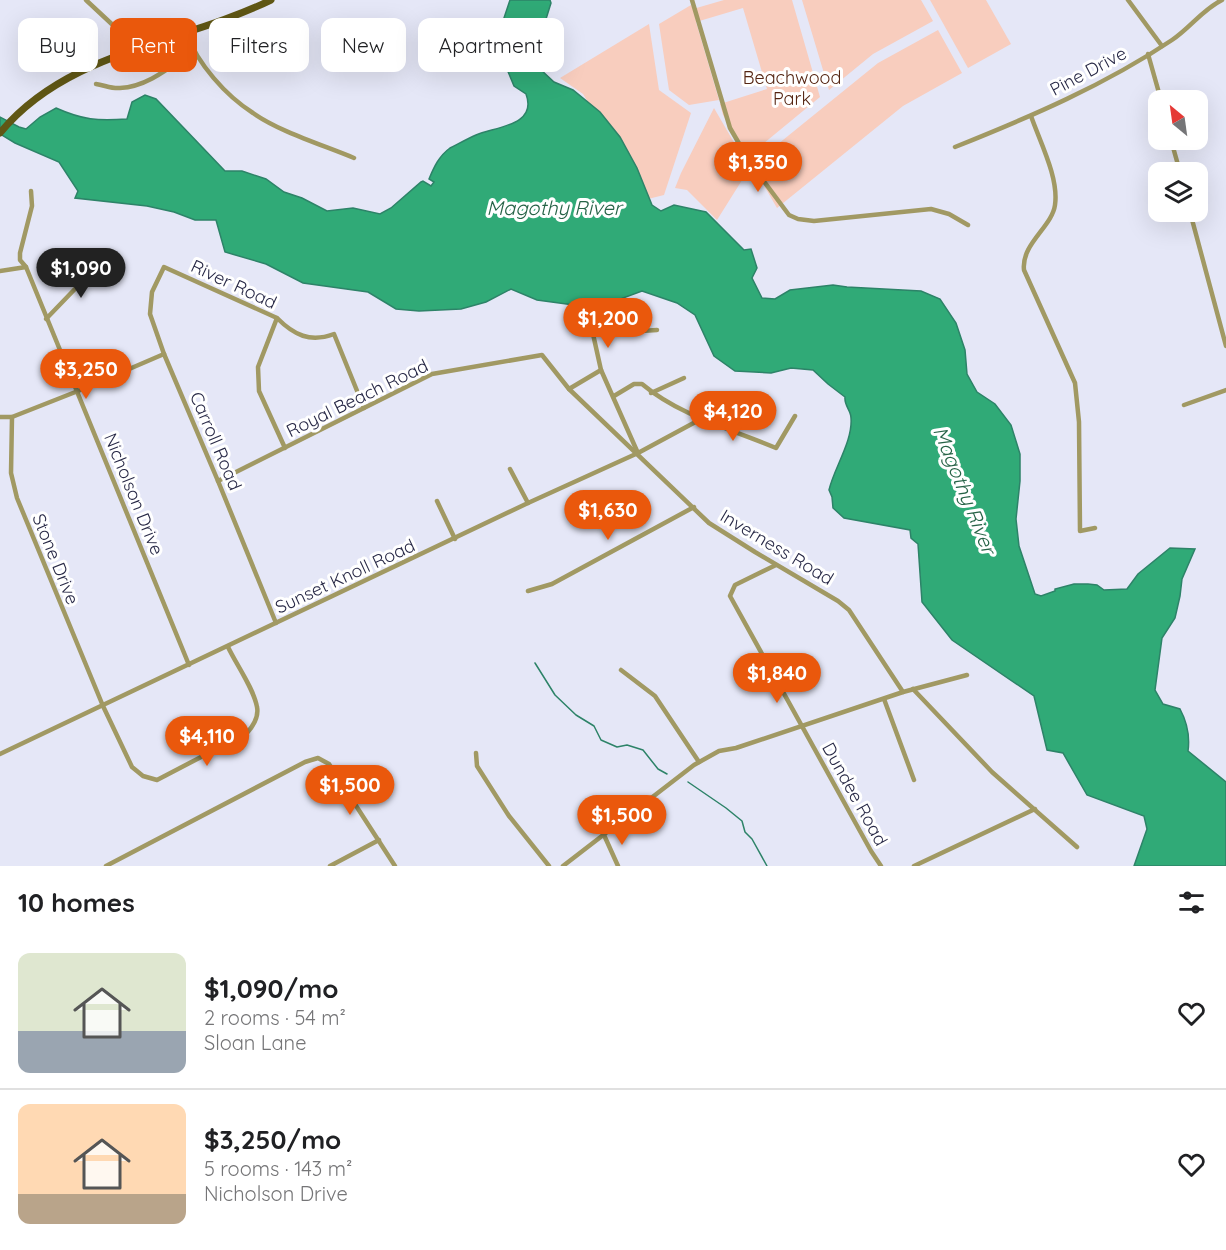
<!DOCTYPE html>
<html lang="en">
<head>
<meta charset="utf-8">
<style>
	body { margin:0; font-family:Quicksand,sans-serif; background:#f6f6f6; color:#202124; height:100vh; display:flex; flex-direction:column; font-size:22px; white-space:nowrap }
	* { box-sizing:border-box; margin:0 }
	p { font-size:20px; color:#757577 }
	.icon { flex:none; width:33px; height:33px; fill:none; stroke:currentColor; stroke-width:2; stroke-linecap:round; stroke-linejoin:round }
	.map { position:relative; height:866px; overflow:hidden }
	.drawer { display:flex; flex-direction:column; background:#fff; flex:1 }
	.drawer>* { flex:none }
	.guide { position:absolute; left:18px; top:18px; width:600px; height:54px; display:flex; gap:12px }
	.needle { width:39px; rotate:331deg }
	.fabs { position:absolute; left:1148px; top:90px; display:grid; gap:12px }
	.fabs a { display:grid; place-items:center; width:60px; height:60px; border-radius:12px; background:#fff; box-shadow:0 6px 24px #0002; font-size:30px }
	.price { position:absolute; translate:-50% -51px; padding:0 14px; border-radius:21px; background:#ea580c; color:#fff; font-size:20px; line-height:39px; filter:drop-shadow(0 2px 3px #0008) }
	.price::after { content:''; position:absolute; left:50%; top:36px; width:18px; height:14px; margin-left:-9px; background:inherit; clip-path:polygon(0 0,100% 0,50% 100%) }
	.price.on { background:#222; color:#fff }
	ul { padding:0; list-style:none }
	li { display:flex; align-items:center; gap:18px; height:150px; padding:0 18px }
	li+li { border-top:2px solid #e0e0e0 }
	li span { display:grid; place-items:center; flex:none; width:168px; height:120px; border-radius:12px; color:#555 }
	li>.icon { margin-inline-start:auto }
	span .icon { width:72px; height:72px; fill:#fffc; stroke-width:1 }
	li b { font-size:26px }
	h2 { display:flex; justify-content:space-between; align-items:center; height:72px; padding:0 18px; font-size:26px }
	.pill { padding:0 21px; border-radius:12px; background:#fff; box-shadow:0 6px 24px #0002; font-size:21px; line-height:54px }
	.pill.on { background:#ea580c; color:#fff }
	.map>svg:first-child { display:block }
	.green { fill:#f8cdbe }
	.water { fill:#30aa77; stroke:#2d8368; stroke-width:1.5 }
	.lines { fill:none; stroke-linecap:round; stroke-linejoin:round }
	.stream { stroke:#2d8368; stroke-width:1.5 }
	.minor { stroke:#a19963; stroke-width:4.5 }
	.primary { stroke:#605715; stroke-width:7 }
	.labels { text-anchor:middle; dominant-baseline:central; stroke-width:6; stroke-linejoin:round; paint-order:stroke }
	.street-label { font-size:18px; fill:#272846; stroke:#fff }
	.park-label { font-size:18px; fill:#552512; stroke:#fff }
	.water-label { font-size:20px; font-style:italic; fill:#266347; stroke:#fff }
</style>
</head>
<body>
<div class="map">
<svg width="1226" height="866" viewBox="0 0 1226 866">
	<rect width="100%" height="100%" fill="#e5e7f7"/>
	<g class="green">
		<polygon points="724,0 792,0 820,97 747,157 723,115 720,104 767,89 743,8 696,22 719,100 689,105 669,90 659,24 691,5 693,9"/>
		<polygon points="802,0 921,0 933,21 873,54 829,90"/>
		<polygon points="930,0 986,0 1011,44 968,68"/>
		<polygon points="649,24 659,90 691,113 664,195 648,199 583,94 560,78"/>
		<polygon points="938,30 962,73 903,106 777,208 752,165 878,63"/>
		<polygon points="714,108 750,170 749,169 717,220 687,190 675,188 681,173"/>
	</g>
	<path class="water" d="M510 0H550L551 3 541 35 539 68 554 82 573 90 600 112 620 137 637 168 652 205 661 211 674 205 706 212 744 250 751 249 757 268 752 278 762 298 775 299 790 290 833 285 847 287 921 291 940 299 956 323 965 350 967 374 977 392 995 404 1011 425 1020 454V481L1016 519 1019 546 1035 594 1041 596 1055 591V589L1074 584H1088L1097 585 1104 590 1127 589 1138 574 1170 548 1195 549 1182 579 1180 596 1175 618 1162 638 1155 690 1163 704 1180 709C1187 722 1190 736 1188 751L1226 782V866H1134L1147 829 1144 816 1087 795 1063 753 1047 750 1034 696 952 640 922 602 918 544 911 538 910 530 844 518 833 508 832 497 829 490C834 468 853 441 851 418 851 410 844 406 845 397L828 384 813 370 791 368 771 373 735 371 714 356 695 315 677 303 642 291 596 308 537 300 511 289 486 302 461 309 419 311 396 309 368 292 303 283 266 264 225 252 216 220H195L174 212 147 206 75 198 78 191 59 162 15 143 0 134V117L19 127 26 129 40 117 56 108C83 120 97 121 127 119L132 102 145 95 156 99 225 171H242L266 179 284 192 302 198 327 211 353 208 380 214 391 208 421 182 423 181 431 186 434 182 429 179C434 167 439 156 450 148 458 144 467 139 476 135 494 127 538 126 526 94L514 86 504 62 494 59 500 30Z"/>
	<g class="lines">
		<g class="stream">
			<polyline points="535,663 555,695 576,715 594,726 601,740 617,747 627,745 643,750 658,769 667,774"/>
			<polyline points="688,782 726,808 742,821 745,832 752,839 767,866"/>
		</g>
		<g class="minor">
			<polyline points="86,0 116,28 126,54"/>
			<polyline points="692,0 730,128 751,164 789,215 798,219 814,221 931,209 949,214 968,225"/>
			<polyline points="1128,0 1162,46"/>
			<path d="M186 33C198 64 225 95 253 113 280 132 323 145 354 158"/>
			<polyline points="1148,54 1161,100"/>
			<path d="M96 84C104 85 112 89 120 88 148 87 171 66 193 51"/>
			<path d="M1031 116C1040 142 1059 178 1055 205 1052 227 1021 244 1024 270L1075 383 1079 422 1080 531 1095 528"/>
			<polyline points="1171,140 1180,172"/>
			<path d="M955 147C1030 117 1105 85 1172 40 1190 28 1202 10 1222 0"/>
			<polyline points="1190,212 1226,346"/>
			<polyline points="26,267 189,665"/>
			<polyline points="0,271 26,267 20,260 20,253 32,206 31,191"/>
			<polyline points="277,318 258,367 259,391 285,448"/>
			<polyline points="46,319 99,264"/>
			<polyline points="569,389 709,523 755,552 838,601 849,610 903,692"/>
			<polyline points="651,393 684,378"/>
			<path d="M614 396 634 384H642C680 416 731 429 776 448L795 416"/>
			<polyline points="1184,405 1226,390"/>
			<polyline points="0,417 12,417 78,391 164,354"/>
			<path d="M12 417 11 473 17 498 103 706 132 767 143 776 157 780 247 733C254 725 259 717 257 707 254 689 236 664 228 647"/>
			<polyline points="637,451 601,370 593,334 657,330"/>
			<polyline points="510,469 528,503"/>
			<polyline points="218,481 432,374 542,355 569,389 601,370"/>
			<polyline points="437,501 455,539"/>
			<polyline points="776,565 735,585 730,596 871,851 881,866"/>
			<polyline points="528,591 552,584 694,507"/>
			<path d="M276 623 218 481 164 354 150 314 152 292 164 267 277 318C294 335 310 343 334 334L364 408"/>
			<polyline points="621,670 655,696 699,762"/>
			<polyline points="913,689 992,772 1077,847"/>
			<polyline points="884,699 914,780"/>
			<polyline points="476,753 477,766 509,816 549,866"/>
			<polyline points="0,754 528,503 638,453 701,419"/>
			<polyline points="604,835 618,866"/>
			<polyline points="106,866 305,762 318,758 329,764 395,866"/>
			<polyline points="330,866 379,840"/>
			<polyline points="563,866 694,765 719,751 736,748 903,692 967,675"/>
			<polyline points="914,866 1035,809"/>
		</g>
		<path class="primary" d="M0 133C67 51 181 44 271 0"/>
	</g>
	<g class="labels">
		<g class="street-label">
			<text transform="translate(1088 71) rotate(-28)">Pine Drive</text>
			<text transform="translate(234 284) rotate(25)">River Road</text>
			<text transform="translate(357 398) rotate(-26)">Royal Beach Road</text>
			<text transform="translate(216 441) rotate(67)">Carroll Road</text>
			<text transform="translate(134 494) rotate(68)">Nicholson Drive</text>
			<text transform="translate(777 547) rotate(31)">Inverness Road</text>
			<text transform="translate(56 559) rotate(68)">Stone Drive</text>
			<text transform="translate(345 576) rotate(-25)">Sunset Knoll Road</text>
			<text transform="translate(855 794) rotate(61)">Dundee Road</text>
		</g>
		<g class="park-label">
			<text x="792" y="77">Beachwood<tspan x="792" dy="21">Park</tspan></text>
		</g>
		<g class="water-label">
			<text x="554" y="207">Magothy River</text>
			<text transform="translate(965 490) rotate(68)">Magothy River</text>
		</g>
	</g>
</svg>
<div class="fabs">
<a><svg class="needle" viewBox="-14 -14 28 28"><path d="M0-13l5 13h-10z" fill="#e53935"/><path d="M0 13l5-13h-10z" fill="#757577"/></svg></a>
<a><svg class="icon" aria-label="layers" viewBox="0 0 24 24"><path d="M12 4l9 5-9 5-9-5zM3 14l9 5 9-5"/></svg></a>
</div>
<b class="price" style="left:758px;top:193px">$1,350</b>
<b class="price on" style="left:81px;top:299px">$1,090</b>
<b class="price" style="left:608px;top:349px">$1,200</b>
<b class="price" style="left:86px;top:400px">$3,250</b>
<b class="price" style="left:733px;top:442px">$4,120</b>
<b class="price" style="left:608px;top:541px">$1,630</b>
<b class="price" style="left:777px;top:704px">$1,840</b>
<b class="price" style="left:207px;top:767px">$4,110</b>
<b class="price" style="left:350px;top:816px">$1,500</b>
<b class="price" style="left:622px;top:846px">$1,500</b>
<div class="guide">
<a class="pill">Buy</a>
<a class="pill on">Rent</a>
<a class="pill">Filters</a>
<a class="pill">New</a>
<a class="pill">Apartment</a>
</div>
</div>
<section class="drawer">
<h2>10 homes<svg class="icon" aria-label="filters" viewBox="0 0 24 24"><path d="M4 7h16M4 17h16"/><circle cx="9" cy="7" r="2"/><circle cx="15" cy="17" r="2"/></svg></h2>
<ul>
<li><span style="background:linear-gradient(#dfe7d0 65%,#9aa5b1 0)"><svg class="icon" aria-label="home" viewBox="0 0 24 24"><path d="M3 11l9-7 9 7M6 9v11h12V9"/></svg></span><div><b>$1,090/mo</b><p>2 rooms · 54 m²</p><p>Sloan Lane</p></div><svg class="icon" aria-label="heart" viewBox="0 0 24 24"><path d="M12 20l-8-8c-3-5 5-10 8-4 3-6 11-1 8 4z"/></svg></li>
<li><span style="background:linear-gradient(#ffd9b3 75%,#b9a48a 0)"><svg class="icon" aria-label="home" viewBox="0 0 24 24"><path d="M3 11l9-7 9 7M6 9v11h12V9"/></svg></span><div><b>$3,250/mo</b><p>5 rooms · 143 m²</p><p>Nicholson Drive</p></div><svg class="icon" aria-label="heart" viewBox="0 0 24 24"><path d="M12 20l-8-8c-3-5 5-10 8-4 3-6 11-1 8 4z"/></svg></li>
</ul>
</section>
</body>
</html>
